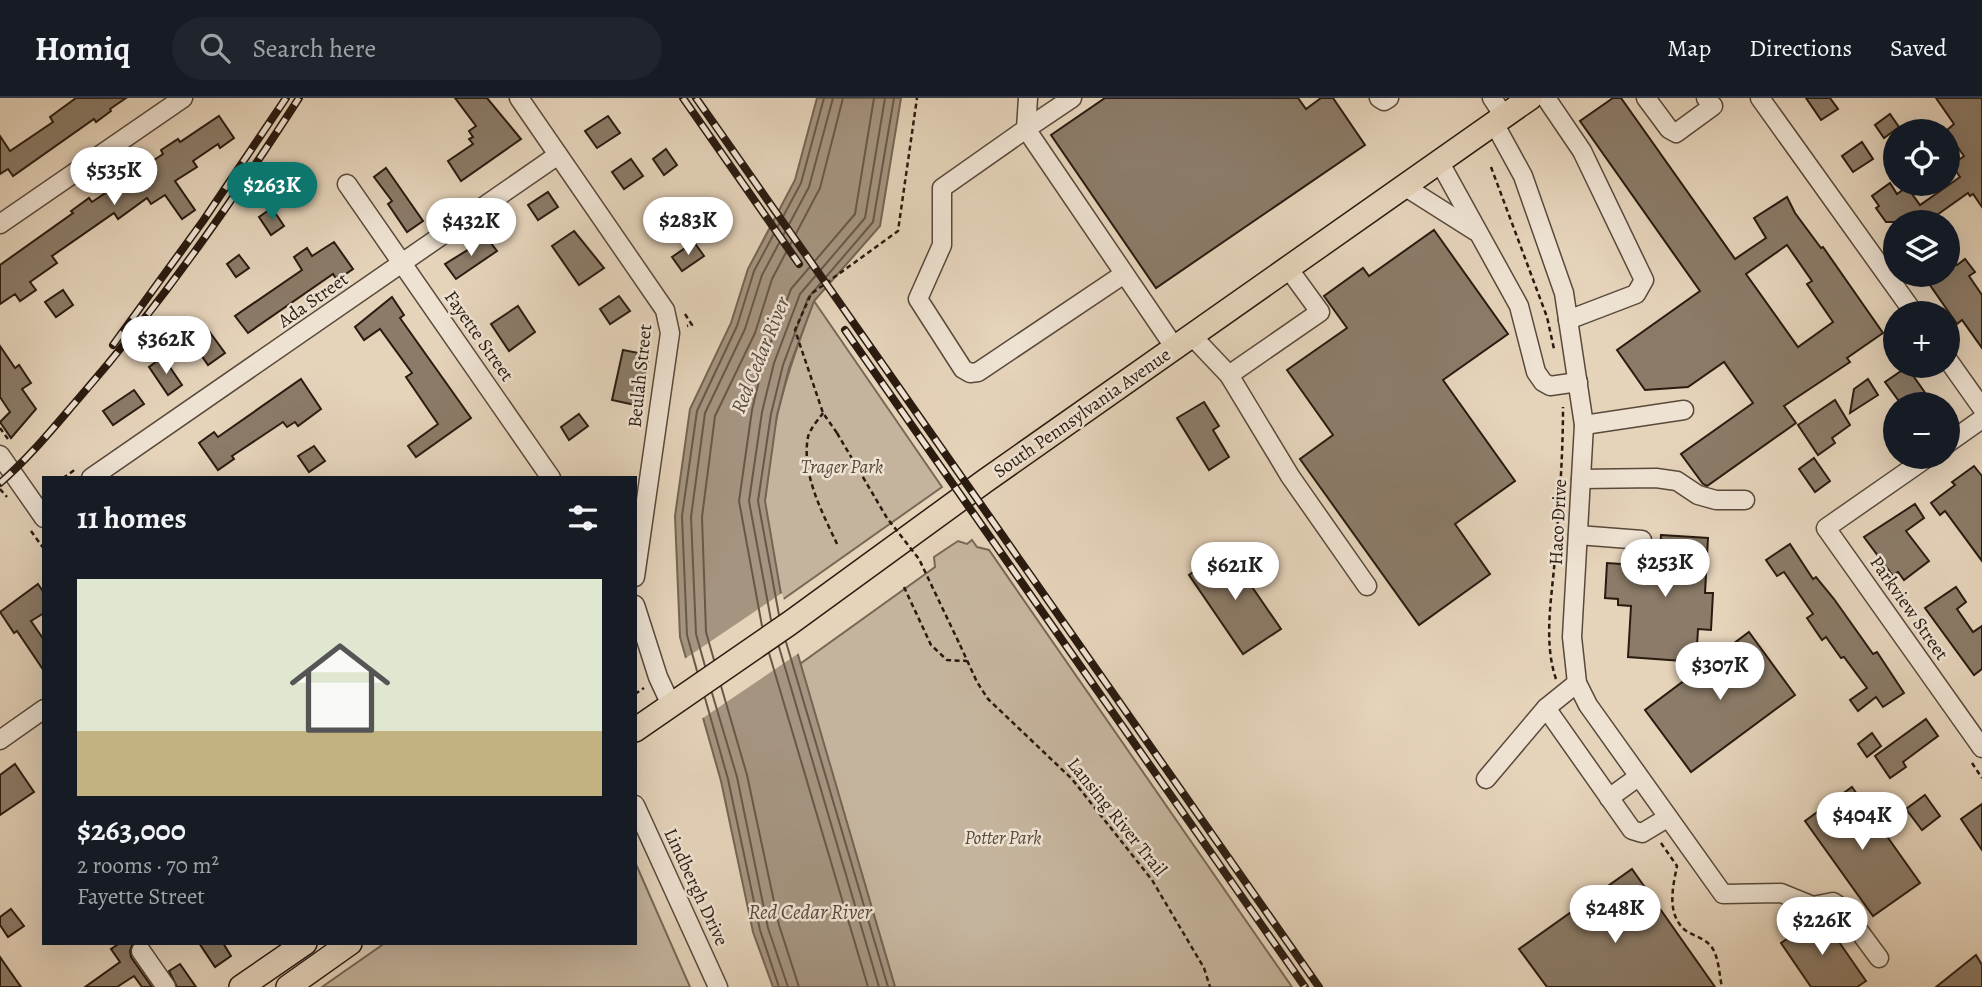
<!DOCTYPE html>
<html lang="en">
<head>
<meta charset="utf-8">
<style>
	body { margin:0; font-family:Alegreya,serif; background:#20242c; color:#f1f3f6; height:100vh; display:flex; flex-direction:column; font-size:26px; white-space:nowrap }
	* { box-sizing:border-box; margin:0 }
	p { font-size:23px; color:#9ea1a6 }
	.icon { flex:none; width:38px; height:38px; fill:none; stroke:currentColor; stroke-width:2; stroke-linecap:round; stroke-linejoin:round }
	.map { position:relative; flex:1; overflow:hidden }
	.drawer { position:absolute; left:42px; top:378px; width:595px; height:469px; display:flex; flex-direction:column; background:#171b24; border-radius:0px; box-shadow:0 7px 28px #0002 }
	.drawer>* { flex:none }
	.buttons { position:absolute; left:1883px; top:21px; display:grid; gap:14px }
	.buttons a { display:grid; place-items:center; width:77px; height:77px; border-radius:50%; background:#171b24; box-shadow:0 7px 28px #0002; font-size:35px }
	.price { position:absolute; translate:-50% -60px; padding:0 16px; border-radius:24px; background:#fff; color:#222; font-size:23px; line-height:46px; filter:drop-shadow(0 2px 4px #0008) }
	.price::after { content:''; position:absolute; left:50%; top:42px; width:21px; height:16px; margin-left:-10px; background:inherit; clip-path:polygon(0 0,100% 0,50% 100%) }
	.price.selected { background:#0f766e; color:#fff }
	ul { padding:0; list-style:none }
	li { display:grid; align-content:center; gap:14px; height:371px; padding:0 35px }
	li span { display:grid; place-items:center; height:217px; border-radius:0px; color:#555 }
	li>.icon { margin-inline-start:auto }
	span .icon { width:126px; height:126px; fill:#fffc; stroke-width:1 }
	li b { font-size:30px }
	h2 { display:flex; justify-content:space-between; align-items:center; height:84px; padding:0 35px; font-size:30px }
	header { display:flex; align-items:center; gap:42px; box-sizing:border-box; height:98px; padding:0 35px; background:#171b24; border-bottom:2px solid #363941 }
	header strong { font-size:33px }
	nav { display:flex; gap:38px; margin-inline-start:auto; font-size:24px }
	.search { width:490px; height:63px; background:#20242c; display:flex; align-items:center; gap:18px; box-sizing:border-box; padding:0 24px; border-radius:38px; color:#9ea1a6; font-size:26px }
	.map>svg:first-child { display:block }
	.green { fill:#c5b49d; stroke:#786856; stroke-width:2 }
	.water { fill:#a59480; stroke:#746453; stroke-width:2 }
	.pier { fill:#e5d3ba }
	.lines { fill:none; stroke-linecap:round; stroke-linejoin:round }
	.shore { stroke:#685848; stroke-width:2 }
	.building { fill:#8b7b68; stroke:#2a1b10; stroke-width:2; fill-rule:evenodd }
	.minor-casing { stroke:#59493a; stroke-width:21 }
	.major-casing { stroke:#2a1b10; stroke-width:26 }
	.path { stroke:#2a1b10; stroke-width:2.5; stroke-dasharray:5 3.5; stroke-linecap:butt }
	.minor { stroke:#eee2d2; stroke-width:18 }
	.major { stroke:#e5d3ba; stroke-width:23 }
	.rail-casing { stroke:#2a1b10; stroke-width:8 }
	.rail { stroke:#eee2d2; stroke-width:5; stroke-dasharray:16; stroke-linecap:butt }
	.path-bridge { stroke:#2a1b10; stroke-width:2.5; stroke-dasharray:5 3.5; stroke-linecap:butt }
	.labels { text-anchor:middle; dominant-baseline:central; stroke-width:5; stroke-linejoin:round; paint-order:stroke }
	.street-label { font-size:19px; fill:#2a1b10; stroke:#eee2d2 }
	.park-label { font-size:19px; font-style:italic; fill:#58493a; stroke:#eee2d2 }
	.water-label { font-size:21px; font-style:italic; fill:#5b4b3d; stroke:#eee2d2 }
</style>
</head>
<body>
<header>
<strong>Homiq</strong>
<div class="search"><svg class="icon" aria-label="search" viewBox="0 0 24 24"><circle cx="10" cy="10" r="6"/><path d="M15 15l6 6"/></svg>Search here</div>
<nav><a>Map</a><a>Directions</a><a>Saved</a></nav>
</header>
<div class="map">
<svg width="1982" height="889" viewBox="0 0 1982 889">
	<rect width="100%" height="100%" fill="#e5d3ba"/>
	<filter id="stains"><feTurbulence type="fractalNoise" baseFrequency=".00286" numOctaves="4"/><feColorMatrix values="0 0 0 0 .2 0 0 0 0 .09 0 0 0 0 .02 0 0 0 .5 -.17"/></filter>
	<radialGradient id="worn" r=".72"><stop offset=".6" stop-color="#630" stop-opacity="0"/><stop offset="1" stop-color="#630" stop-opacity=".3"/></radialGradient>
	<g class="green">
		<path d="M814 203 942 389 782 502C777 475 764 426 765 401 768 332 790 266 814 203Z"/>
		<polygon points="972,442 977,449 989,452 1292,889 895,889 800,566 935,469 934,459 958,443 967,446"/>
		<polygon points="635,764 690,889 322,889 385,845 635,845"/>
	</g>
	<polygon class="water" points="817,0 901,0 880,128 814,203 789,270 777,317 765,403 782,502 895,889 773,889 753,834 721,683 680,539 675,418 690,311 731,225 748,171 795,82"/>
	<polygon class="pier" points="782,495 799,555 700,622 683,562"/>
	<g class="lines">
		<g class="shore">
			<polyline points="779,517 758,403 771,316 783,267 808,200 873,124 894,0"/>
			<polyline points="771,522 749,403 762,314 774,265 800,196 865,120 885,0"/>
			<polyline points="762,528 739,403 752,312 764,262 791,191 855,116 874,0"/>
			<polyline points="786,544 888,889"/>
			<polyline points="779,549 879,889"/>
			<polyline points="769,555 868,889"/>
			<polyline points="714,562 706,534 702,419 715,318 755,235 772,181 820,90 843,0"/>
			<polyline points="705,568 696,536 691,419 705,315 745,231 762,177 809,89 833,0"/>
			<polyline points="697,573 687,537 682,418 697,313 737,228 754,173 801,85 824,0"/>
			<polyline points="721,588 747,677 779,827 799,889"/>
			<polyline points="712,595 737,679 768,830 788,889"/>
			<polyline points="705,600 728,681 760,832 779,889"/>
		</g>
	</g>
	<g class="building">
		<polygon points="76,0 126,0 110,11 111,13 96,24 94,21 13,78 8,71 0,76 0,38 10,53 53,24 50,19"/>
		<polygon points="455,0 487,0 521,41 461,83 448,63 473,46 469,41 473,39 469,33 476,28"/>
		<polygon points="1105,0 1298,0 1306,11 1321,0 1333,0 1365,47 1156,190 1051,37"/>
		<path d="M1613 0H1621L1735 161 1766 140 1754 120 1787 99 1795 115 1821 150 1823 149 1883 235 1847 260 1850 264 1784 308 1796 325 1707 388 1703 386 1681 356 1753 305 1724 264 1688 289 1645 292 1617 252 1700 193 1580 23ZM1787 147 1812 183 1807 186 1833 224 1798 249 1746 176Z"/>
		<polygon points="1806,0 1830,0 1838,11 1821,22"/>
		<polygon points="1936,0 1982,0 1982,109 1973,96 1970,98 1968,95 1927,124 1886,124 1876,110 1879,108 1872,98 1890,85 1897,96 1907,89 1920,107 1960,79 1952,67 1964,58 1946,33 1954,26"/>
		<polygon points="1890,16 1899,29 1884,40 1875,27"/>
		<polygon points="219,18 234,40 220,50 218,46 193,63 197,69 175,83 195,112 182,121 165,97 151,106 147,100 118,121 114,115 52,158 57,165 30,184 36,192 20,203 15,196 0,206 0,167 73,115 71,113 89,100 92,104 163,56 161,52 178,41 180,44"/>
		<polygon points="608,18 620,35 597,50 585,33"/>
		<polygon points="1862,44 1873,61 1853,74 1842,58"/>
		<polygon points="666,51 677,67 664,77 653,61"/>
		<polygon points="631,61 643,78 624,91 612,74"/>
		<polygon points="386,70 423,123 407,134 388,106 392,103 374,79"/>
		<polygon points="548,94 558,109 538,122 528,107"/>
		<polygon points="272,110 284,128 271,137 259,119"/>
		<polygon points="1434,132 1508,236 1443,282 1515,383 1455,426 1490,476 1419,527 1300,361 1333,337 1287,272 1347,230 1324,198 1363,170 1369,178"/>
		<polygon points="574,133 604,170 579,187 552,148"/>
		<polygon points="487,140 497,153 456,181 445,166"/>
		<polygon points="334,144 353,171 337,182 333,176 248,235 235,218 302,172 294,159 307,150 312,158"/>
		<polygon points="694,144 704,158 682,173 672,159"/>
		<polygon points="1948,155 1957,167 1965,161 1975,174 1969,178 1982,197 1982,250 1962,222 1957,226 1923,177 1948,177"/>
		<polygon points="239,157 249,170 236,179 227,166"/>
		<polygon points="63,192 73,207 56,219 45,204"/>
		<polygon points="619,198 630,213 610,226 600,211"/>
		<polygon points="392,199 404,217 400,220 471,320 416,359 408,348 438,326 406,279 412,275 380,231 364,242 355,229"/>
		<polygon points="518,208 535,234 509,253 491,226"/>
		<polygon points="206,229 225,255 208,267 190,241"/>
		<polygon points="0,248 15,270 19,267 31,285 22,291 36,311 11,340 0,324 10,314 0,299"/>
		<polygon points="623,252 649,257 640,301 636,300 635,307 612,302"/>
		<polygon points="163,259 182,287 168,297 149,269"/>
		<polygon points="1907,269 1933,306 1901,306 1885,284"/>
		<polygon points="301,281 321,311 298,328 295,324 287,329 283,324 232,358 234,361 218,372 199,345 214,334 218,339"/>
		<polygon points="1868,281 1878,297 1850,315 1854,291"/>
		<polygon points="134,292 144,306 113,327 103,313"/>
		<polygon points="1835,302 1850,327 1832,340 1835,345 1818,357 1798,327"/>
		<polygon points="1204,304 1219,328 1213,332 1229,359 1209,372 1177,320"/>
		<polygon points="579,316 588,328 569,342 561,329"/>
		<polygon points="314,348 325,363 309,374 298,358"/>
		<polygon points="1814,360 1830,383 1815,394 1799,371"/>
		<polygon points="1974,368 1982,378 1982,463 1945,413 1940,417 1931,405 1955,387 1952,384"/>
		<polygon points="1915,406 1924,420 1906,433 1929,463 1904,482 1898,474 1893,478 1864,439"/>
		<polygon points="1661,437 1708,440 1705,495 1713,495 1711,532 1698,531 1696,564 1628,559 1631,508 1618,507 1618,501 1605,500 1607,465 1637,467 1637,457 1660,458"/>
		<polygon points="1790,446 1813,481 1816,479 1834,501 1873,556 1877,554 1904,595 1883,609 1876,599 1858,613 1850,602 1867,590 1844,559 1841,560 1826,539 1822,542 1807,520 1813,516 1784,474 1777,478 1766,462"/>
		<polygon points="1226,451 1281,531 1243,556 1189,477"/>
		<polygon points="38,486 44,495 44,515 31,523 44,542 44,573 17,533 14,535 0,514"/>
		<polygon points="1956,489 1966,504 1957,511 1973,534 1982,528 1982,571 1974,577 1925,510"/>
		<polygon points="1749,534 1795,597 1691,674 1645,612"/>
		<polygon points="1926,621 1938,638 1903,664 1906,669 1890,680 1875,658"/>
		<polygon points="1872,635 1881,648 1867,659 1858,646"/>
		<polygon points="15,666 34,694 0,717 0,677"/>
		<polygon points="1852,689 1920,785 1873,818 1805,723"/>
		<polygon points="1925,697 1940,718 1922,732 1906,711"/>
		<polygon points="1982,706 1982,752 1961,721"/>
		<polygon points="1632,771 1715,889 1547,889 1519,851"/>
		<polygon points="11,811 24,828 8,839 0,827 0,819"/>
		<polygon points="1821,818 1866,883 1857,889 1811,889 1781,845"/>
		<polygon points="120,845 133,845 130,853 131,859 152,889 142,889 134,878 117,889 85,889 120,864 111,851"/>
		<polygon points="199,845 223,845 231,858 215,869"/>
		<polygon points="1976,857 1982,867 1982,889 1936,889"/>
		<polygon points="0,859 21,889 0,889"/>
		<polygon points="180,866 196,889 177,889 169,873"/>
	</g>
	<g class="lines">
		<g class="minor-casing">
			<g id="minor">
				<polyline points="519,0 665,212 670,235 635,479"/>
				<polyline points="1028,0 1026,31 942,90 942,147 918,201 963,271 970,275 978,274 1124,176"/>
				<polyline points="1072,0 1026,31 1175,250"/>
				<polyline points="1379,0 1384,3 1389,0"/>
				<polyline points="1492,0 1504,18"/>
				<polyline points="1546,0 1582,53 1644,182 1636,196 1568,222"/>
				<polyline points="1646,0 1669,31 1676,35 1713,8 1706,0"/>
				<polyline points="1760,0 1914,215"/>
				<polyline points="1494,25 1523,78 1564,195 1584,327 1572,539 1577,585 1588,607 1723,796 1781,795 1813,808 1833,804 1842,810 1879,860"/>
				<polyline points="1439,63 1519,208 1536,274 1543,284 1550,288 1578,284"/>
				<polyline points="347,86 551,380"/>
				<polyline points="1404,88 1475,133"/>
				<polyline points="0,126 183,0"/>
				<polyline points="1192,238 1229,277 1290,378 1367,488"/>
				<polyline points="1948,262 1982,310"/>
				<polyline points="1229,277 1320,214 1288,170"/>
				<polyline points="1584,327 1684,312"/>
				<polyline points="1948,345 1982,321"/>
				<polyline points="0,357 44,420"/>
				<polyline points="1928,359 1826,430 1982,650"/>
				<polyline points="91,380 558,57"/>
				<polyline points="1581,381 1656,380 1677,383 1698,397 1716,402 1745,402"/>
				<polyline points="1578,437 1642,442"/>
				<polyline points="635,507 658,579 671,607"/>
				<polyline points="1546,610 1632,732 1642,735 1667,720"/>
				<polyline points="0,642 44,611"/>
				<polyline points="1486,681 1546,610 1577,585"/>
				<polyline points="1609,700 1638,679"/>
				<polyline points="635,707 718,889"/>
				<polyline points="141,853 166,889"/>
			</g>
		</g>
		<g class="major-casing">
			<g id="major">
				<polyline points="635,632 790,525 985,383 1530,0"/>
				<polyline points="241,889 305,845"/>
				<polyline points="288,889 350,845"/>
			</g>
		</g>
		<g class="path">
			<polyline points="1491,69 1547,219 1554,251"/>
			<polyline points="685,216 692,227 687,228"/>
			<path d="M823 315C818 322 810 331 808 339 801 376 823 416 838 448"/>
			<polyline points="0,330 8,341"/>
			<polyline points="837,335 823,315 795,232 811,196 898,133 917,0"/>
			<polyline points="63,380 76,371"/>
			<polyline points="0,391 7,399"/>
			<polyline points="31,433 44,451"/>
			<polyline points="904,489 931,547 947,562 967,563"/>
			<polyline points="960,547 977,584 988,601 1072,681 1152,782 1204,870 1210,889"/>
			<path d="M1556 581C1543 543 1552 499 1555 459 1559 409 1563 360 1563 309"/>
			<polyline points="635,596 644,590"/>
			<polyline points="1972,665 1982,680"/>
			<path d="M1661 745 1677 768C1673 788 1666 816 1685 832 1692 837 1703 840 1709 846 1719 855 1719 877 1722 889"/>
		</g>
		<use href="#minor" class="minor"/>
		<use href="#major" class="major"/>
		<g class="rail-casing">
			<g id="rail">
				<polyline points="683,0 799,166"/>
				<polyline points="696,0 1319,889"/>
				<polyline points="845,232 1305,889"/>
				<polyline points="113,247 203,123 286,0"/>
				<path d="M0 385C29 360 54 329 79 300 161 206 232 104 299 0"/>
			</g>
		</g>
		<use href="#rail" class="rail"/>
		<polyline class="path-bridge" points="837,335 887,420 919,461 960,547"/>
	</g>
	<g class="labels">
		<g class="street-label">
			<text transform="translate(313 202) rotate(-35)">Ada Street</text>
			<text transform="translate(479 238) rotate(55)">Fayette Street</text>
			<text transform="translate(640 278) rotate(-84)">Beulah Street</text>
			<text transform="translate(1082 315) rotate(-35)">South Pennsylvania Avenue</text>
			<text transform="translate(1558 424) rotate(-87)">Haco Drive</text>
			<text transform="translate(1909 510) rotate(55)">Parkview Street</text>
			<text transform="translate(1117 719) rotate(51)">Lansing River Trail</text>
			<text transform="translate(696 789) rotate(65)">Lindbergh Drive</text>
		</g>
		<g class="park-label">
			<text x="842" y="369">Trager Park</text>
			<text x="1003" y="740">Potter Park</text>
		</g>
		<g class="water-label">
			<text transform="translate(760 257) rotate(-68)">Red Cedar River</text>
			<text x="810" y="814">Red Cedar River</text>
		</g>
	</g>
	<rect width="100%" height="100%" filter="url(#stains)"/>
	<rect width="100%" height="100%" fill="url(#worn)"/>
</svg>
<div class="buttons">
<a><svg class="icon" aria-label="locate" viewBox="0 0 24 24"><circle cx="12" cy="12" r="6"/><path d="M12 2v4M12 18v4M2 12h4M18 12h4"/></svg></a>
<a><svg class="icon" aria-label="layers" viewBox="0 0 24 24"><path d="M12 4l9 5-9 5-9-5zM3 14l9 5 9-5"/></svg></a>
<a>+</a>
<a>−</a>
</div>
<b class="price" style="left:114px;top:109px">$535K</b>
<b class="price selected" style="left:272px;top:124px">$263K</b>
<b class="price" style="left:688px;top:159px">$283K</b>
<b class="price" style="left:471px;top:160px">$432K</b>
<b class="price" style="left:166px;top:278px">$362K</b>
<b class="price" style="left:1665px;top:501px">$253K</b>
<b class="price" style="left:1235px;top:504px">$621K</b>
<b class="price" style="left:1720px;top:604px">$307K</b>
<b class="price" style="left:1862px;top:754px">$404K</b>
<b class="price" style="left:1615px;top:847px">$248K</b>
<b class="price" style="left:1822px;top:859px">$226K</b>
<section class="drawer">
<h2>11 homes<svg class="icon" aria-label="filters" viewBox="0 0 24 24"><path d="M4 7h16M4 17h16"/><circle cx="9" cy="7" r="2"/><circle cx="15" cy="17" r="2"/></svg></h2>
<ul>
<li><span style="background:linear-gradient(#dfe7d0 70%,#c2b280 0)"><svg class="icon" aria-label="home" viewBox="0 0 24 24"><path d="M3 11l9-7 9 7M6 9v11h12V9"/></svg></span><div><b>$263,000</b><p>2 rooms · 70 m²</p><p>Fayette Street</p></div></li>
</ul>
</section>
</div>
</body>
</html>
